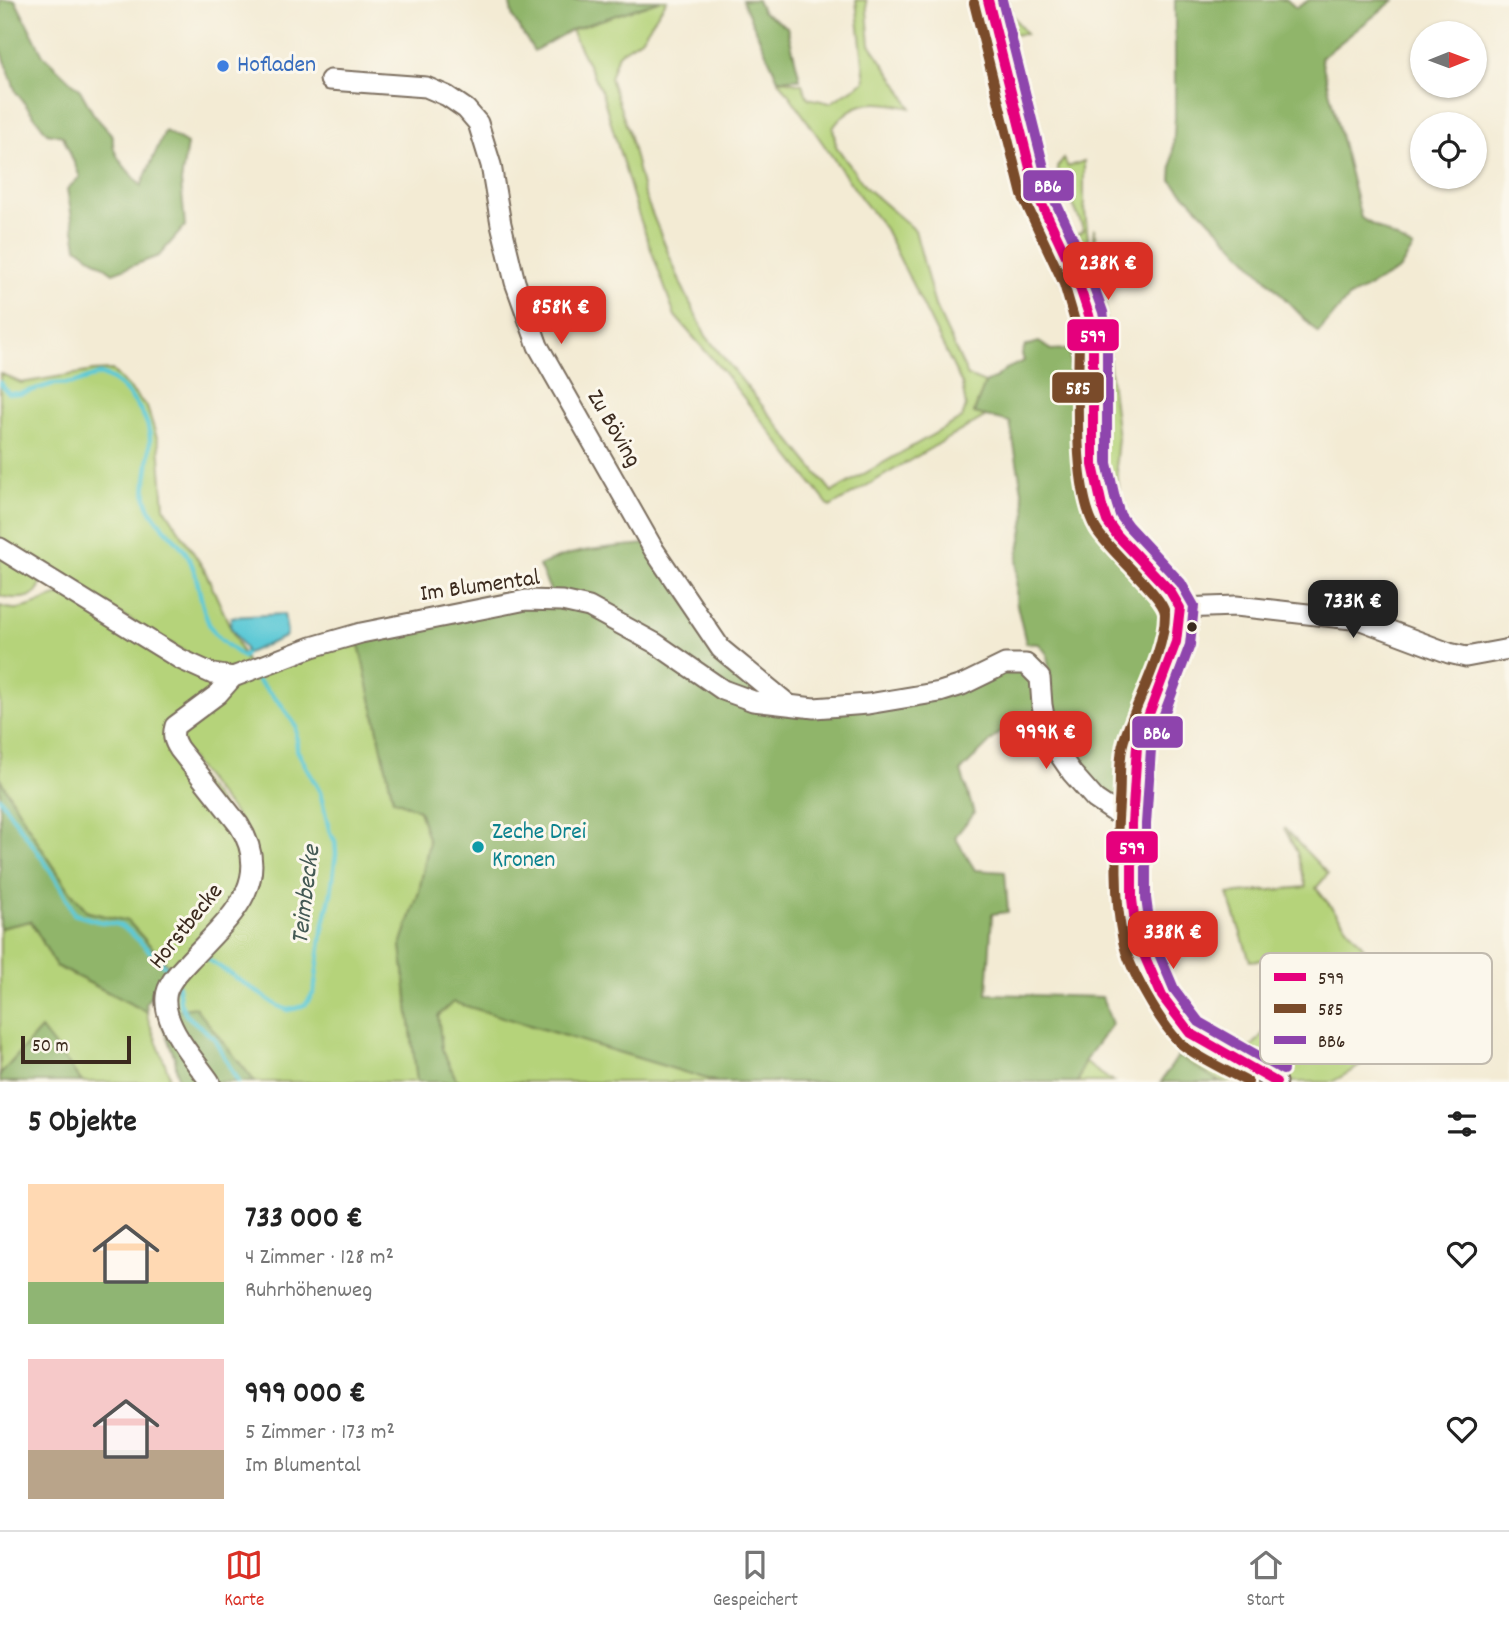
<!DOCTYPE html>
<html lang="de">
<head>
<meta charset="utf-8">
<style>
	body { margin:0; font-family:Dekko,sans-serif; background:#f6f6f6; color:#222; height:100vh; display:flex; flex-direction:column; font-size:26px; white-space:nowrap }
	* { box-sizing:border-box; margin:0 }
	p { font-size:23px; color:#767676 }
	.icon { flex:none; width:38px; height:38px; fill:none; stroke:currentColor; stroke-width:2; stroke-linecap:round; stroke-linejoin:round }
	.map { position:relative; height:1082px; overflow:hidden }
	.panel { display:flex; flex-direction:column; background:#fff; flex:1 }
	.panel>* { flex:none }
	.needle { width:46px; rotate:89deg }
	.tools { position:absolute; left:1410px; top:21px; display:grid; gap:14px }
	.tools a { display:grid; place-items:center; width:77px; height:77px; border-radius:50%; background:#fff; box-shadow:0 2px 5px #0004; font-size:35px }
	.scale { position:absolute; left:21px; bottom:18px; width:110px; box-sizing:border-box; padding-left:7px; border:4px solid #3b2a1e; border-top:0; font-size:19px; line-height:24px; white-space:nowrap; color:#3b2a1e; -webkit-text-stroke:5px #fbf7ec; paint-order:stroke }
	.price { position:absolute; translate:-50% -60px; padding:0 16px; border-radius:14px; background:#d93025; color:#fff; font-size:23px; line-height:46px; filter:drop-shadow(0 2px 4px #0008) }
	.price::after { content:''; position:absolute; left:50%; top:42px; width:21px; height:16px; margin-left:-10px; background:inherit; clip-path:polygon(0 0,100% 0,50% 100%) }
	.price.on { background:#222; color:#fff }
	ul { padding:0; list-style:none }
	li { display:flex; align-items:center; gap:21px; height:175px; padding:0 28px }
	li span { display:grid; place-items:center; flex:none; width:196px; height:140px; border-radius:0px; color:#555 }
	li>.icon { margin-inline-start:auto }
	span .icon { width:84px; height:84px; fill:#fffc; stroke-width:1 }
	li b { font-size:30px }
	h2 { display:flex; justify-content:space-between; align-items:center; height:84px; padding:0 28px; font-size:30px }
	.tabs { display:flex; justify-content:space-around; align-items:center; height:98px; border-top:2px solid #e0e0e0; background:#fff; font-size:19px; color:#767676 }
	.tabs a { display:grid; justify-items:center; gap:4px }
	.tabs .on { color:#d93025 }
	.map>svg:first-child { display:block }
	.green { fill:#b5d37a; stroke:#787e4c; stroke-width:2 }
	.forest { fill:#90b56a; stroke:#667044; stroke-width:2 }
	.water { fill:#5dc9d6; stroke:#4c7a7a; stroke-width:2 }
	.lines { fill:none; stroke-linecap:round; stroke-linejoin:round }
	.stream { stroke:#5dc9d6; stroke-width:4.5 }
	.minor-casing { stroke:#7b6e5e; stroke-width:23 }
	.minor { stroke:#fff; stroke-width:19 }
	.bus-1-casing { stroke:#fbf7ec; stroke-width:16 }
	.bus-2-casing { stroke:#fbf7ec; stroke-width:16 }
	.bus-3-casing { stroke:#fbf7ec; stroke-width:16 }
	.bus-1 { stroke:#e5007d; stroke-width:10 }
	.bus-2 { stroke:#7a4b2a; stroke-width:10 }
	.bus-3 { stroke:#8e44ad; stroke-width:10 }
	.shop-dot { fill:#3f7fe0; stroke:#fbf7ec; stroke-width:2.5 }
	.bus-dot { fill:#3b2a1e; stroke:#fbf7ec; stroke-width:2.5 }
	.culture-dot { fill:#0f9aa8; stroke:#fbf7ec; stroke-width:2.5 }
	.labels { text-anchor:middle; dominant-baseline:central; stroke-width:6; stroke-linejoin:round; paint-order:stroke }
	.shop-label { font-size:24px; fill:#366cbe; stroke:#fbf7ec; text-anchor:start }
	.street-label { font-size:24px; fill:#3b2a1e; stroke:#fbf7ec }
	.culture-label { font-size:24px; fill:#0d838f; stroke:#fbf7ec; text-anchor:start }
	.water-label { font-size:26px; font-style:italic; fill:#455a55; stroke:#fbf7ec }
	.key { fill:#fbf7ec; stroke:#c1baae; stroke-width:2 }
	.key-label { font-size:19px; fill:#3b2a1e }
	.line-badge { stroke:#fbf7ec; stroke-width:2.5 }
	.badge-label { font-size:19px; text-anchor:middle; font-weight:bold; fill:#fff }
</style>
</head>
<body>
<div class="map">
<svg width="1509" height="1082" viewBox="0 0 1509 1082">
	<rect width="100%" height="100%" fill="#fbf7ec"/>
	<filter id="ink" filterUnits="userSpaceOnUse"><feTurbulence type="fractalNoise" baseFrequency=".0143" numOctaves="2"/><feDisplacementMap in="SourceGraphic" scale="14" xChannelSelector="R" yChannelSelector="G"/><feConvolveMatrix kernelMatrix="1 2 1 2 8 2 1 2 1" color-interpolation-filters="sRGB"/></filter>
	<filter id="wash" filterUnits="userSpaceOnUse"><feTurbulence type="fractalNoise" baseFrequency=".00686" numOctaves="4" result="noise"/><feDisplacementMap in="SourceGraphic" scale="28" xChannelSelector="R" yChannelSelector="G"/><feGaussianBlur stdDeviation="1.57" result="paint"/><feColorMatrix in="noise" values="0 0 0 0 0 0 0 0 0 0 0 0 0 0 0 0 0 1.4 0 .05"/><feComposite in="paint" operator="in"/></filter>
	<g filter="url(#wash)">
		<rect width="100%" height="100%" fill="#f3ebd4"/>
		<g class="green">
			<path d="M661 0H667L641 39 618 54 610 78 629 133 644 194 681 284 706 336 832 492 962 418 966 406 962 384 885 229 861 198 778 79 802 84 808 98 830 103 865 81 856 0H866L870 44 899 86 911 108C878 101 854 97 833 128L836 146 866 188 915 230 935 306 968 376 985 383 974 412 986 416 830 507 721 369 675 316 638 213 602 93 571 30Z"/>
			<polygon points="994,0 1008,0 1011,13 1026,34 1003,35"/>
			<polygon points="1064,159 1068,167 1084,161 1084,202 1088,239 1086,243 1081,242 1075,236 1084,230 1072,202 1065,201 1063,197 1057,167"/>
			<polygon points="1055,214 1071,243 1086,253 1092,251 1094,228 1105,286 1106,337 1118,438 1116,458 1120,502 1133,528 1197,602 1187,601 1120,526 1107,503 1101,479 1099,376"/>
			<polygon points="112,370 147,407 159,444 164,507 204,569 249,668 214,669 0,543 0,373 21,383 93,371"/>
			<path d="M0 554 40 579C42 601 15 600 0 596Z"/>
			<path d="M61 595 76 600 150 648 214 680 216 689 212 695 171 726 169 739 174 750C194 774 247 828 250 857 251 872 245 886 241 900L246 904C269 850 247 828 213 788 202 774 191 759 180 745L179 730C217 689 304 650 358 639L393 799 419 810 429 842 419 892 401 945 417 1082H255L195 1008 171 1011 168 1004 181 974 235 917 233 911 190 954 175 973 128 922 88 912 70 891 37 841 0 779V606C22 616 40 599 61 595Z"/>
			<polygon points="1284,828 1328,874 1316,888 1421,1019 1390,1049 1332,1082 1292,1082 1242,1058 1301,989 1268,959 1250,961 1228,894 1306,887 1297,852"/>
			<polygon points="31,921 56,966 147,1012 148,1019 169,1074 168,1082 82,1082 41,1029 0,1075 0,928"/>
			<polygon points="453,1002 717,1082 463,1082 456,1079 442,1049 438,1016"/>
			<polygon points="1186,1039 1264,1082 1220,1082 1178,1056"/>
			<polygon points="1084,1062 1113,1082 1078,1082"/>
		</g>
		<g class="forest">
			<path d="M0 0H15L43 55 80 90 94 115 113 136C110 156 130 172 141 186L165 131 187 144 181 182 185 226 159 256 113 273 77 247 67 189 80 177 63 136 47 133 16 92 0 46Z"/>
			<polygon points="509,0 661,0 571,30 534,51 513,18"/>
			<polygon points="742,0 757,0 762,11 787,27 800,79 778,79"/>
			<polygon points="1175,0 1287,0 1296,8 1309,0 1394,0 1321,58 1361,218 1413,248 1399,270 1348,298 1318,333 1171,180 1175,118"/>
			<polygon points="1039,342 1051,350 1070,349 1070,375 1087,404 1089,486 1168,602 1172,621 1126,815 1098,796 1051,728 1048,708 1051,685 1047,654 1039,644 1026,643 1016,601 1017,561 1026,513 1010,422 974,413 985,383 994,379 1006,369 1024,361 1022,354 1025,346"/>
			<path d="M647 544 719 653 767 708 805 712 1020 669 1034 680 1041 729 1011 721 961 771 974 813 955 837 975 870 1005 872 1008 912 992 914 987 994 1102 997 1112 1024 1084 1062 1078 1082H717L453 1002 438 1016 442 1049 456 1079 463 1082H417L401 945 419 892 429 842 419 810 393 799 358 639 552 594 539 566C574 548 609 548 647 544Z"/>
			<polygon points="0,779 37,841 70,891 88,912 128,921 175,973 154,992 146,1003 147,1012 56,966 31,921 0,928"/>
			<polygon points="195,1007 255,1082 178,1082 175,1058 161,1022 171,1011"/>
			<polygon points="41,1029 82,1082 0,1082 0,1075"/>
			<polygon points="1178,1056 1220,1082 1161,1082"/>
		</g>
		<polygon class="water" points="284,614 287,632 285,637 245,654 245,649 230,626 231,617"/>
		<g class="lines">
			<g class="stream">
				<path d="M0 383 8 393 20 394 53 384 74 383 100 374C115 379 124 388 133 400 157 429 150 446 146 480 146 487 144 495 147 502 153 521 175 536 186 553 200 575 198 600 209 624 216 638 231 648 243 657L245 654"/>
				<path d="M0 798C25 837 56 871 74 914L97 921 117 924 129 931 171 972"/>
				<polyline points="202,955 278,1006 288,1010 297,1008 306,1004 314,992 322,932 331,893 336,854 335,841 330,833 320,792 297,750 296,726 280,703 257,680"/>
				<polyline points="178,985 180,1002 186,1015 214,1038 238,1082"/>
			</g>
		</g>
	</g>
	<g filter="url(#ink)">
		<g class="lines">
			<g class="minor-casing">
				<g id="minor">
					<path d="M988 0 1036 192C1054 240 1086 282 1093 334V465L1102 506 1107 521 1117 535 1170 591 1180 608 1176 642 1137 746 1132 824V899L1137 939 1162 996 1190 1033 1276 1082"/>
					<polyline points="330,80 426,87 447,96 466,109 478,123 491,165 501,224 515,282 538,346 654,550 721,649 788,704"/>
					<polyline points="0,548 180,659 213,674 233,677 312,647 361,633 526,600 562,601 589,607 655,643 723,690 753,701 814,708 868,704 940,692 962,685 1005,664 1026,664 1040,678 1042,705 1048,738 1072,773 1095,799 1132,824"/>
					<polyline points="1180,608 1236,606 1361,620 1449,653 1466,657 1509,649"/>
					<path d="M210 1082C195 1060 163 1026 166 997 167 983 180 971 189 961 226 921 276 883 239 825L179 749C174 741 172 736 175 726L218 694 233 677"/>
				</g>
			</g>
			<use href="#minor" class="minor"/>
			<g class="bus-1-casing">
				<polyline id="bus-1" points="988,0 1036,192 1077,279 1089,315 1093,334 1093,465 1102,506 1107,521 1117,535 1170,591 1180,608 1176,642 1137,746 1132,824 1132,899 1137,939 1162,996 1190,1033 1276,1082"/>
			</g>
			<g class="bus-2-casing">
				<path id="bus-2" d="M974 3 1022 195 1064 284 1079 335C1079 386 1071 487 1096 529 1107 549 1165 597 1165 614 1165 653 1136 702 1124 740 1118 759 1121 783 1119 803 1116 848 1114 897 1123 941 1129 969 1159 1021 1179 1042 1191 1054 1231 1073 1248 1082"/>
			</g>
			<g class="bus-3-casing">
				<polyline id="bus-3" points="1002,0 1049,188 1089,273 1103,312 1107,334 1107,463 1116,502 1120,515 1128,526 1181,583 1194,606 1190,645 1151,749 1146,824 1146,898 1151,935 1174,989 1199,1022 1283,1070"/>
			</g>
			<use href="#bus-1" class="bus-1"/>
			<use href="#bus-2" class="bus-2"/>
			<use href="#bus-3" class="bus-3"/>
		</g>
	</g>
	<circle class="shop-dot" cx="223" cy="66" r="7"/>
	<circle class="bus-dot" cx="1192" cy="627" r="6"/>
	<circle class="culture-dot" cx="478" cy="847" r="7"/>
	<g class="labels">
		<g class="shop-label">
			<text x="237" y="66">Hofladen</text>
		</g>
		<g class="street-label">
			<text transform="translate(613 429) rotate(60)">Zu Böving</text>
			<text transform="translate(480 587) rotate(-8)">Im Blumental</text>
			<text transform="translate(187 927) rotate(-51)">Horstbecke</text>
		</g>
		<g class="culture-label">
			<text x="492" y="833">Zeche Drei<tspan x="492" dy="28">Kronen</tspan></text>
		</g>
		<g class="water-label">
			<text transform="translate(307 895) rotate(-83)">Teimbecke</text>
		</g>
	</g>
	<rect x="1260" y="953" width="232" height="111" rx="10" class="key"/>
	<rect x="1274" y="973" width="32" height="8" fill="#e5007d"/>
	<rect x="1274" y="1004" width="32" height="9" fill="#7a4b2a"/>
	<rect x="1274" y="1036" width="32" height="8" fill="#8e44ad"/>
	<g class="key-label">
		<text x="1318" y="984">599</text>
		<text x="1318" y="1015">585</text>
		<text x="1318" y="1047">BB6</text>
	</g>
	<g class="line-badge">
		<rect x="1022" y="169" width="53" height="33" rx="7" fill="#8e44ad"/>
		<rect x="1066" y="318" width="54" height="34" rx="7" fill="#e5007d"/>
		<rect x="1051" y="371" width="54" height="33" rx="7" fill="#7a4b2a"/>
		<rect x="1131" y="715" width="53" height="34" rx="7" fill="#8e44ad"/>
		<rect x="1105" y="830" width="54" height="34" rx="7" fill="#e5007d"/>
	</g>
	<g class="badge-label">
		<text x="1048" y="192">BB6</text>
		<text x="1093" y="342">599</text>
		<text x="1078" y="394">585</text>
		<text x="1157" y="739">BB6</text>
		<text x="1132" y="854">599</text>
	</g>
</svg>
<div class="tools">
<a><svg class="needle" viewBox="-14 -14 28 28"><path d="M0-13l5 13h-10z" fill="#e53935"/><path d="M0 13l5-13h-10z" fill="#767676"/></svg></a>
<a><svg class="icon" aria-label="locate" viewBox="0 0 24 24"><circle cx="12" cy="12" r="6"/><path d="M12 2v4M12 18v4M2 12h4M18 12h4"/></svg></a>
</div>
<div class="scale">50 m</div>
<b class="price" style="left:1108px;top:302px">238K €</b>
<b class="price" style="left:561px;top:346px">858K €</b>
<b class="price on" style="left:1353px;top:640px">733K €</b>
<b class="price" style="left:1046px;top:771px">999K €</b>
<b class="price" style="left:1173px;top:971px">338K €</b>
</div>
<section class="panel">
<h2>5 Objekte<svg class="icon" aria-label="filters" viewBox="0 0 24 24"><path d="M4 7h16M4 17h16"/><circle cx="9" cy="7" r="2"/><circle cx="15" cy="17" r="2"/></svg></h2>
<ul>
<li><span style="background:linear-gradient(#ffd9b3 70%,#8fb573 0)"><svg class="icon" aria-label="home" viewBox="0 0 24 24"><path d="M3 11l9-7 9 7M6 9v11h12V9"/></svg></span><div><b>733 000 €</b><p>4 Zimmer · 128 m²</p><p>Ruhrhöhenweg</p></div><svg class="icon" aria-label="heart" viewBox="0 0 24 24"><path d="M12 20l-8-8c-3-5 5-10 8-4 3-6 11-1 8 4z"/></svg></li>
<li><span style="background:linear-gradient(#f6c9c9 65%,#b9a48a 0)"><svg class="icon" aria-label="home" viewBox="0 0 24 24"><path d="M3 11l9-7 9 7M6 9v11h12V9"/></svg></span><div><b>999 000 €</b><p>5 Zimmer · 173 m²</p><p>Im Blumental</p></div><svg class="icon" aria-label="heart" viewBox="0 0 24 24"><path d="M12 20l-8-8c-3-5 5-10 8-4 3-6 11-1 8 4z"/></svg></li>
</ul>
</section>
<nav class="tabs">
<a class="on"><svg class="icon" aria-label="map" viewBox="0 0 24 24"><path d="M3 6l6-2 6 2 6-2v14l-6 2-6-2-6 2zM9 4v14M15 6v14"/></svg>Karte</a>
<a><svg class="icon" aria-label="saved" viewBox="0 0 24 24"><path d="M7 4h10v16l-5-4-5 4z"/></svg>Gespeichert</a>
<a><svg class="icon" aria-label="home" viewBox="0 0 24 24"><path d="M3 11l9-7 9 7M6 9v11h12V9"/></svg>Start</a>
</nav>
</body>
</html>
